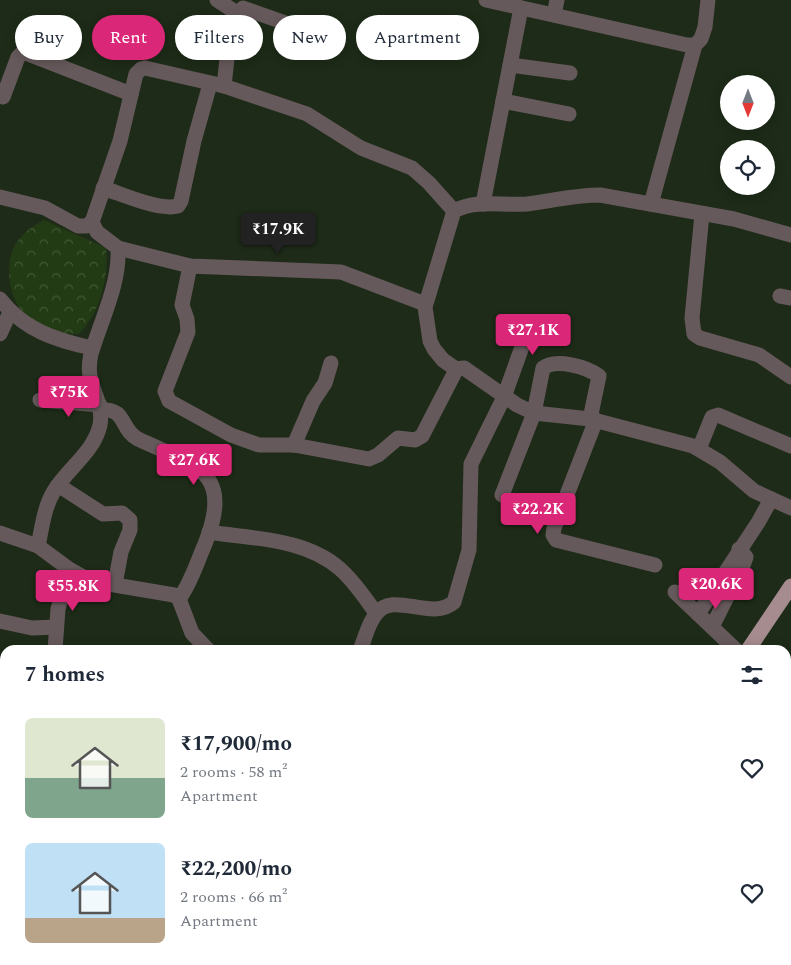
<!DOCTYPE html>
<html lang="en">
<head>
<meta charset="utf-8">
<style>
	body { margin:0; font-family:Spectral,serif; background:#f2f2f3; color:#1f2937; height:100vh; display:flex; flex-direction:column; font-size:19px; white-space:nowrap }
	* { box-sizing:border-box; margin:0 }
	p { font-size:16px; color:#747a83 }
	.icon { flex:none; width:28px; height:28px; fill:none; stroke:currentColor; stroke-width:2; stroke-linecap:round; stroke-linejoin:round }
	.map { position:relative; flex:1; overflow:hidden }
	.details { position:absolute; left:0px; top:645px; width:791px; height:320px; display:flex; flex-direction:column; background:#fff; border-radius:15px 15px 0 0; box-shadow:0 2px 12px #0003 }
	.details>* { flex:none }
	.banner { position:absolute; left:15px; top:15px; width:500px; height:45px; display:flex; gap:10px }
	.needle { width:32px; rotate:180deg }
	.buttons { position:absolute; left:720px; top:75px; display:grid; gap:10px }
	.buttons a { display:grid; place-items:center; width:55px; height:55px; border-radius:50%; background:#fff; box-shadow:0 2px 12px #0003; font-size:25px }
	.price { position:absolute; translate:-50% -42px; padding:0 11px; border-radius:5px; background:#db2777; color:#fff; font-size:16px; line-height:32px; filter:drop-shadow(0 1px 2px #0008) }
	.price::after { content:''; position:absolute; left:50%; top:30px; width:15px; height:11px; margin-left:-8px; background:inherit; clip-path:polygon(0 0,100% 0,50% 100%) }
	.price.current { background:#222; color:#fff }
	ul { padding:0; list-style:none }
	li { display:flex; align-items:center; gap:15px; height:125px; padding:0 25px }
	li span { display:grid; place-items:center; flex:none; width:140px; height:100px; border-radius:8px; color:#555 }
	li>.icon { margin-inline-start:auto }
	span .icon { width:60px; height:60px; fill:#fffc; stroke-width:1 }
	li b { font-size:21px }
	h2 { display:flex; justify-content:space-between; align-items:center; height:60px; padding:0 25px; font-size:21px }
	.tag { padding:0 18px; border-radius:22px; background:#fff; box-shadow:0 2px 12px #0003; font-size:18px; line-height:45px }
	.tag.current { background:#db2777; color:#fff }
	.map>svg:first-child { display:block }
	.park { fill:url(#park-crowns) }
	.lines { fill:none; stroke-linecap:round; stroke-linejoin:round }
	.minor { stroke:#66595b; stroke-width:15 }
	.major { stroke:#a68c8e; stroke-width:15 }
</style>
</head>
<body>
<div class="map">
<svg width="791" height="965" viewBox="0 0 791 965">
	<defs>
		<pattern id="park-crowns" width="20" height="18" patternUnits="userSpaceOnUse" patternTransform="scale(1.25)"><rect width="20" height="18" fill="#233b14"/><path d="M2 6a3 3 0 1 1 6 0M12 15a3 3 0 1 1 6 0" fill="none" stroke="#435836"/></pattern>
	</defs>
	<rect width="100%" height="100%" fill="#1e2b18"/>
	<path class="park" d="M44 220 106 248C109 278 100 312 79 334 64 334 51 331 37 324 11 311 2 270 15 245 22 233 33 226 44 220Z"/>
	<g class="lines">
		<g class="minor">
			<polyline points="217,0 240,15 227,59 224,86 307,114 361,148 412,168 429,183 454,211"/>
			<polyline points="486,0 687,45 695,45 701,39 705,27 708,0"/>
			<polyline points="243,8 294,26 309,23 329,30"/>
			<polyline points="554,15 557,0"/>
			<polyline points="510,65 570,73"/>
			<polyline points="3,97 18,57 23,52 131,94"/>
			<polyline points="503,101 569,114"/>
			<path d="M103 188C122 194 159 211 178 206L181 201 194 141 210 84"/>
			<polyline points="0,197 45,208 78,226 86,226 92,222"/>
			<polyline points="483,204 521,8"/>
			<polyline points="651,204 695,45"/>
			<polyline points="702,214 692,318 694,334 700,338 759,355 791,377"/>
			<polyline points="118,248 190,266 341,272 425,304"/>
			<path d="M190 266 182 305 187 319 188 332 165 391 169 401 231 435 259 445H294L369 459 378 455 398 438 415 440 422 436 455 372 453 367 443 360 434 349 430 341 425 307 454 211C476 199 502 206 527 204 551 201 575 195 600 195L734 219 791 235"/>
			<polyline points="780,296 791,298"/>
			<path d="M0 299C24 330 55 340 92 348"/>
			<polyline points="0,334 10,312"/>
			<polyline points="455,369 464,368 517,405 534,413 590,419 693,446 720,462 754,491 791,508"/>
			<polyline points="40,400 100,405"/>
			<path d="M101 410C127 408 120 430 138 439 193 465 235 469 205 544 197 562 191 583 179 599"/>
			<polyline points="596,420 554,528 553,535 556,540 655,565"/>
			<polyline points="294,445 313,401 325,383 331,363"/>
			<polyline points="699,449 712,417 718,415 791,446"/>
			<polyline points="58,485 103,514 122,513 130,520 130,530 121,552 115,584"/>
			<path d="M502 495 534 413 543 368C556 358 587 367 599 376L590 419"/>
			<path d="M209 532C253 539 305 538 340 569 354 581 365 598 376 613"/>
			<polyline points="0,533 38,546 69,569 91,581 174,595 179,599 192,633 208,650"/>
			<path d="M38 546C42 528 44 507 54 491 68 468 94 452 100 425 103 407 95 397 91 380 88 371 89 363 91 354 101 320 120 284 118 248L97 232 92 222 120 141 136 74 141 69 145 68 224 86"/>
			<polyline points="675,592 736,650"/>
			<polyline points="698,614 759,521 771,499"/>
			<polyline points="0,621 32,628 56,627"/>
			<polyline points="712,627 744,563 746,557 739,549"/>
			<polyline points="55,650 58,609 69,569"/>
			<path d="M360 650C365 639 368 623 376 614 393 590 431 622 454 602L469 550 471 464 504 397 527 333"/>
			<polyline points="786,744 791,736"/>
			<polyline points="786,865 791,868"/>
			<polyline points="342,960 343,965"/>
			<polyline points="650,960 654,965"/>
			<polyline points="633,965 636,960"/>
		</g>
		<g class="major">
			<polyline points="748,650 791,586"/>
			<polyline points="532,965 536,960"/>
		</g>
	</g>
</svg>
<div class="buttons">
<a><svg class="needle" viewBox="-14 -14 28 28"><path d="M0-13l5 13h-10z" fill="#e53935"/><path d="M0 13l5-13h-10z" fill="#747a83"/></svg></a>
<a><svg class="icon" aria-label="locate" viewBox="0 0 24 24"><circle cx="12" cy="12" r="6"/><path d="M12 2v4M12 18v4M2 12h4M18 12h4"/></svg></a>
</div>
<b class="price current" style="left:278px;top:255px">₹17.9K</b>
<b class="price" style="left:533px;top:356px">₹27.1K</b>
<b class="price" style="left:69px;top:418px">₹75K</b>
<b class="price" style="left:194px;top:486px">₹27.6K</b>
<b class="price" style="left:538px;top:535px">₹22.2K</b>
<b class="price" style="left:716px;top:610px">₹20.6K</b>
<b class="price" style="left:73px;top:612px">₹55.8K</b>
<div class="banner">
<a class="tag">Buy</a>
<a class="tag current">Rent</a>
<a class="tag">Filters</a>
<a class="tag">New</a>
<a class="tag">Apartment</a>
</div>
<section class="details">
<h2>7 homes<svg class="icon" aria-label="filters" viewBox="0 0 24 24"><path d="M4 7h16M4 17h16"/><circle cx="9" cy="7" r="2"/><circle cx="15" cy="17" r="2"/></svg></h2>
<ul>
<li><span style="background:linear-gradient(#dfe7d0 60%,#7fa58c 0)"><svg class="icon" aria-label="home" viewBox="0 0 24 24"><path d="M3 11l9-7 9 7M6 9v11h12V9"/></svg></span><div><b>₹17,900/mo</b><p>2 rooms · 58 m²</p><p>Apartment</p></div><svg class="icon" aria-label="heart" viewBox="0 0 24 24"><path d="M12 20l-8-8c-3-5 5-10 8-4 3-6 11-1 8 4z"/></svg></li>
<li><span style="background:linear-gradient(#bfe0f5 75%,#b9a48a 0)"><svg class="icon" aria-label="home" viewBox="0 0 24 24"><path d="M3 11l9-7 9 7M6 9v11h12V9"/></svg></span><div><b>₹22,200/mo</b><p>2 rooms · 66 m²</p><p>Apartment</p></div><svg class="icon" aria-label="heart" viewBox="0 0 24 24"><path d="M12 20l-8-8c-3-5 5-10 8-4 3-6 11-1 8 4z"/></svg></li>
</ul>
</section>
</div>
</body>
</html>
